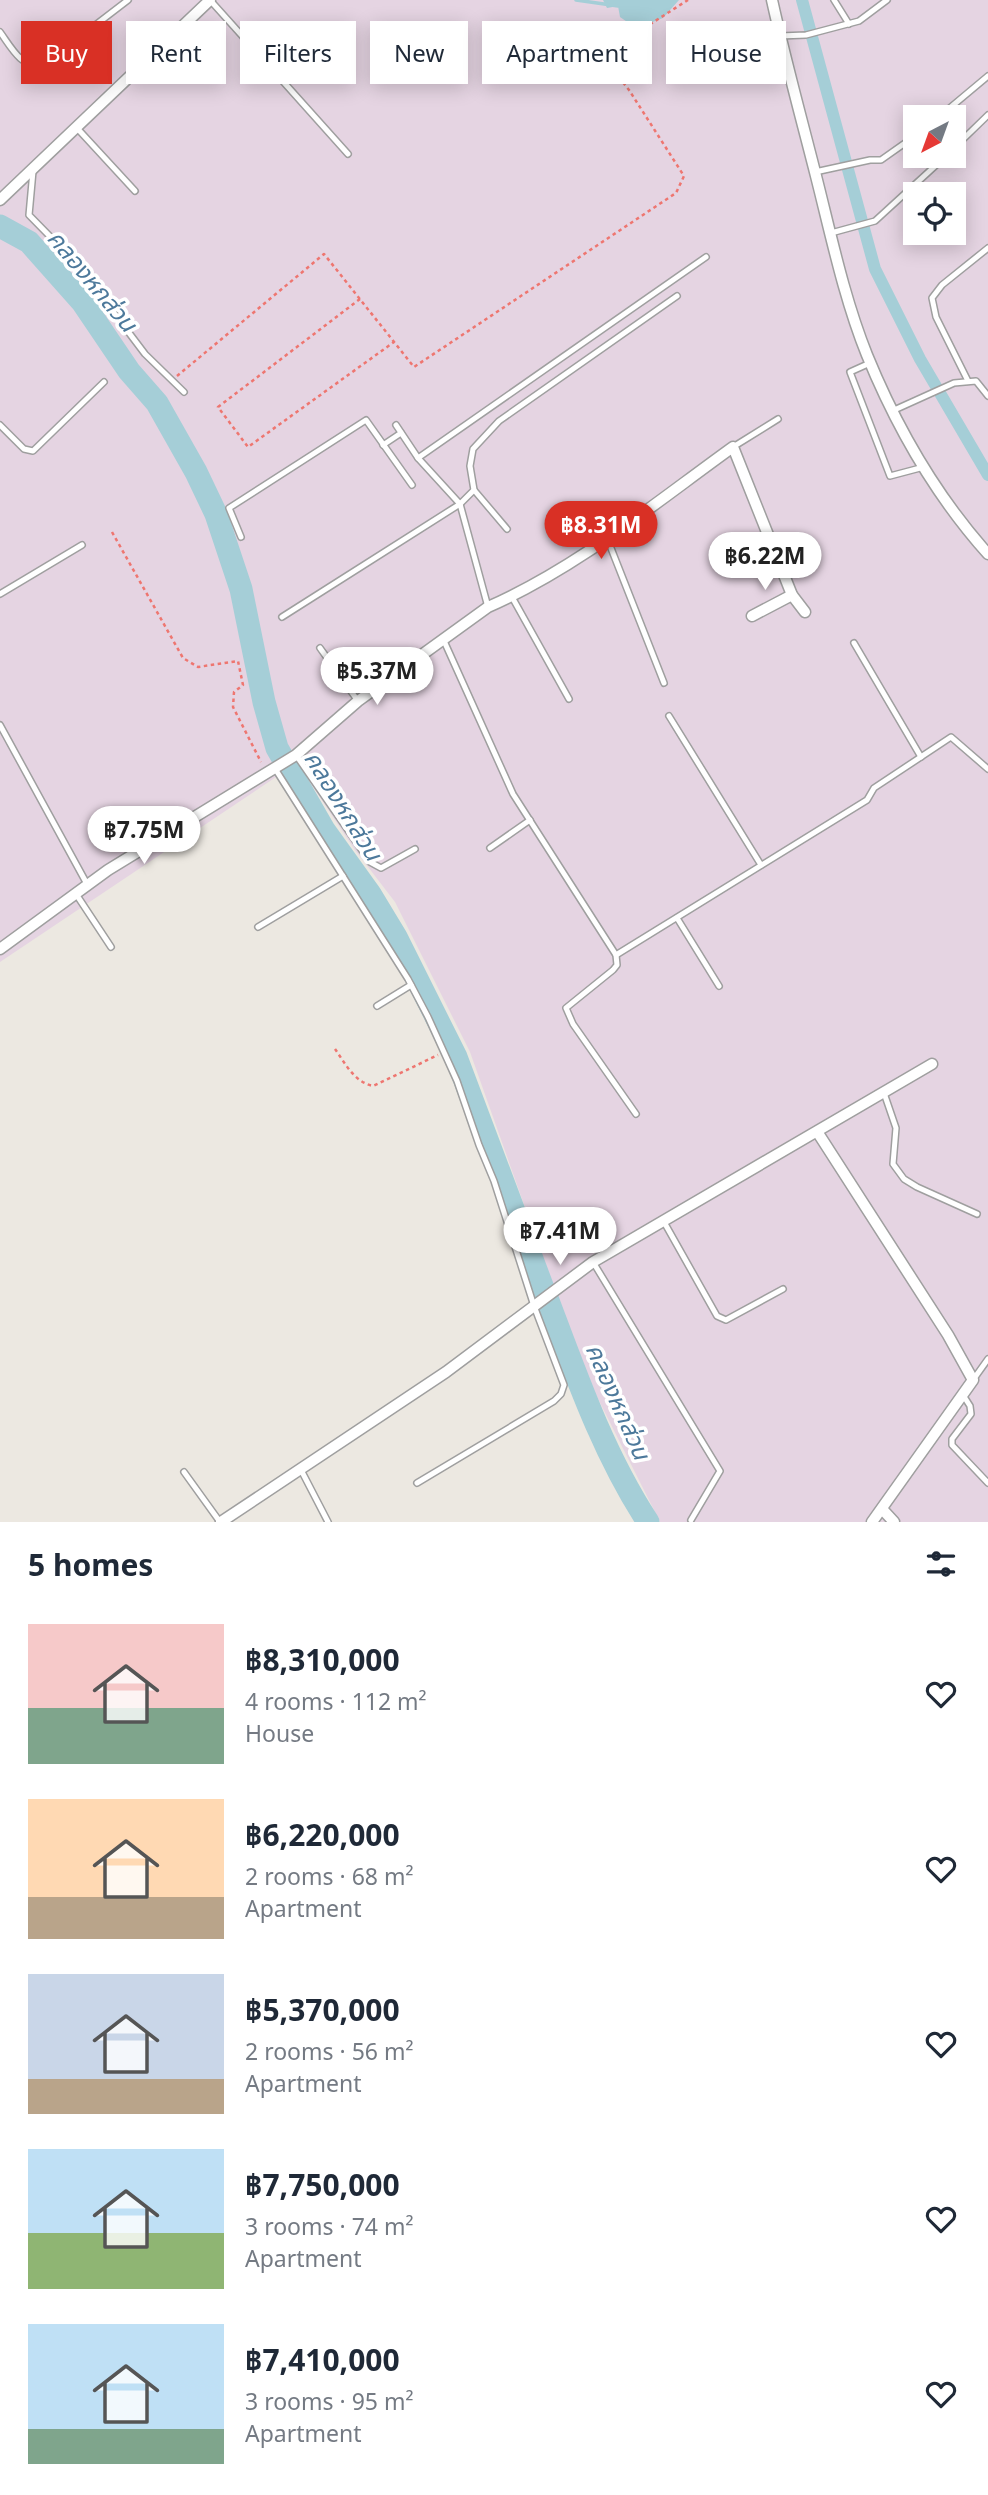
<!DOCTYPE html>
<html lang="en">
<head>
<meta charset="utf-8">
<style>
	body { margin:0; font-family:"Noto Sans","Noto Sans Thai",sans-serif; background:#f2f2f3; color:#1f2937; height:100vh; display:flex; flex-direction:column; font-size:26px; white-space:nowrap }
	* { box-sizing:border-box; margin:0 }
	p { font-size:23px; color:#747a83 }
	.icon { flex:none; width:38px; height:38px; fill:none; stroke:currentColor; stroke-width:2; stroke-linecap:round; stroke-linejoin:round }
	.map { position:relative; height:1522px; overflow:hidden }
	.details { display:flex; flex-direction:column; background:#fff; flex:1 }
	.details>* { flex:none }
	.hud { position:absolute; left:21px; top:21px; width:947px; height:63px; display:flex; gap:14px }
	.needle { width:46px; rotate:221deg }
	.buttons { position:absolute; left:903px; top:105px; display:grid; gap:14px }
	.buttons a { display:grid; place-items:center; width:63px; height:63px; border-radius:0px; background:#fff; box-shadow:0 4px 18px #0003; font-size:35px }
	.price { position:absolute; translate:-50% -60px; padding:0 16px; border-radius:24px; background:#fff; color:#222; font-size:23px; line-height:46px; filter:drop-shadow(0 2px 4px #0008) }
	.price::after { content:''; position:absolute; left:50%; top:42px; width:21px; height:16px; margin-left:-10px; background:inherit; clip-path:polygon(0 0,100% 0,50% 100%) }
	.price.active { background:#d93025; color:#fff }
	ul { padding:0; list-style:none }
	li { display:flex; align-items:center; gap:21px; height:175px; padding:0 28px }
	li span { display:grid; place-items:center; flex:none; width:196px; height:140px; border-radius:0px; color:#555 }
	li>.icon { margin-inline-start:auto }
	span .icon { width:84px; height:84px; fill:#fffc; stroke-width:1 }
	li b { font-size:30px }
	h2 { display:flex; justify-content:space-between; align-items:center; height:84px; padding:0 28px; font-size:30px }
	.chip { padding:0 24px; border-radius:0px; background:#fff; box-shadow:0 4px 18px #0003; font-size:24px; line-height:63px }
	.chip.active { background:#d93025; color:#fff }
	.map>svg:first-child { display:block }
	.industrial { fill:#e5d4e2; fill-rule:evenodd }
	.water { fill:#a5ced7 }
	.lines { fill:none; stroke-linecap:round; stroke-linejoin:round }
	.stream { stroke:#a5ced7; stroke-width:3.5 }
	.canal { stroke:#a5ced7; stroke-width:12 }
	.river { stroke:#a5ced7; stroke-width:23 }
	.lane-casing { stroke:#9f9f9f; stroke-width:8 }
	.street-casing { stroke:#9f9f9f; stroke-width:13 }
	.path { stroke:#ee7670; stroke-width:2.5; stroke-dasharray:3.5 3.5; stroke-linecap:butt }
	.lane { stroke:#fff; stroke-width:5 }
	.street { stroke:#fff; stroke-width:10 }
	.labels { text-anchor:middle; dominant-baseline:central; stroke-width:7; stroke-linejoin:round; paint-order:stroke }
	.water-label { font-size:24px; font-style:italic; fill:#4d799b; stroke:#fff }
</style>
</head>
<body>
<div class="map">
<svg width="988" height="1522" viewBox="0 0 988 1522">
	<rect width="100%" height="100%" fill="#ece8e1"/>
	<path class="industrial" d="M0 0H988V1522H660L580 1363 470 1052 395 902 355 850 297 763 0 962ZM915 117H954V156H915ZM915 194H954V233H915Z"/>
	<polygon class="water" points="603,0 679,0 663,18 636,28 620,17 618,6 607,8"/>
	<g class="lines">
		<polyline class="stream" points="576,0 618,6"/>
		<polyline class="canal" points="802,0 875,269 920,359 988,475"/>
		<g class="river">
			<polyline points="0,226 29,242 83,303 129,371 157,403 196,472 216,514 241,589 264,702 277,748 324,830 370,894 396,937 456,1057 544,1291"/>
			<path d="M547 1298C576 1375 603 1453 648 1522"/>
		</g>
		<g class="lane-casing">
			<g id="lane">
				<polyline points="210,0 348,154"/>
				<polyline points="834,0 849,24"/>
				<path d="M0 32C11 47 21 68 42 66L128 0"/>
				<polyline points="780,36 806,35 859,21 887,0"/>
				<polyline points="939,117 988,76"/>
				<polyline points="76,127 135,191"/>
				<polyline points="954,148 988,115"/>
				<polyline points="33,171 29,215 77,264 145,354 184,392"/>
				<polyline points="815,172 870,160 881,160 915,136"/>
				<polyline points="831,233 875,221 946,156"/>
				<polyline points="870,363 850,372 890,476 924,467"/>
				<polyline points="968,381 936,317 932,298 942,285 988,248"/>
				<polyline points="892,411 954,383 976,381 988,396"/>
				<polyline points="0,425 24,449 33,451 104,382"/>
				<polyline points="396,425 418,458 460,504 488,607"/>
				<polyline points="383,445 401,433"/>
				<polyline points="733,447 778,419"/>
				<polyline points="418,458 706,257"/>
				<polyline points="474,490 507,529"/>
				<polyline points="241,537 229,508 366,420 412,485"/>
				<polyline points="607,538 664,683"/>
				<polyline points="0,594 82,545"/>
				<polyline points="512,597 569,699"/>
				<polyline points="282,617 460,504 474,490 470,466 473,449 499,421 677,296"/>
				<polyline points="444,641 513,794 616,955 617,965 613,970 566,1008 573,1024 636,1114"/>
				<polyline points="854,643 921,757"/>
				<polyline points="320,648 358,701"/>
				<polyline points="669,716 761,865"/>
				<polyline points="0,725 87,884"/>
				<polyline points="296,755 370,862 381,868 415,849"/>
				<polyline points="274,767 408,979 428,1017 457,1081 479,1145 494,1181 534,1306 564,1385 561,1394 554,1401 417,1483"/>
				<polyline points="490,848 530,820"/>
				<polyline points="76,894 111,947"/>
				<polyline points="677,918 719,986"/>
				<polyline points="258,927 343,876"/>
				<polyline points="616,955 867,800 874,788 951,737 988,769"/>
				<polyline points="377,1006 411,985"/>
				<polyline points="884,1093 896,1128 893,1164 904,1179 917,1187 977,1214"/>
				<polyline points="664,1222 717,1316 726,1320 783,1289"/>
				<polyline points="593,1262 720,1471 691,1520"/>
				<polyline points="973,1380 988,1359"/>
				<polyline points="963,1395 970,1406 971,1414 952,1439 952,1445 988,1483"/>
				<polyline points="300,1468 328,1522"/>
				<polyline points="184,1472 220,1522"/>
			</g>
		</g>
		<g class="street-casing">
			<g id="street">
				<path d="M772 0C785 59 801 117 816 176 831 235 844 298 867 355 896 426 937 497 988 554"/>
				<polyline points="0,200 210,0"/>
				<polyline points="752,616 792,595"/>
				<path d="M0 949 108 870 296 755 358 701 488 607C577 568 655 503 733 447L792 595 805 612"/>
				<polyline points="818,1133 948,1335 973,1380 872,1522"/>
				<polyline points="882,1509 894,1522"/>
				<polyline points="221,1522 446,1372 593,1262 932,1064"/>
			</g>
		</g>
		<g class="path">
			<polyline points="360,299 218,407 248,447 394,342"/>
			<polyline points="177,376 324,254 414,367 676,193 684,176 629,90 590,40 596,25 630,37 688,0"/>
			<polyline points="112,532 183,658 198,667 238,661 243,685 234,692 233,707 261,762"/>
			<path d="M335 1049C345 1063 354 1082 373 1086L438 1055"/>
		</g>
		<use href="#lane" class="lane"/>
		<use href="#street" class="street"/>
	</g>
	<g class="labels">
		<g class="water-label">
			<text transform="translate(93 280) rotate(50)">คลองหกส่วน</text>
			<text transform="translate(344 805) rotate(58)">คลองหกส่วน</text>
			<text transform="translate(619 1401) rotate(66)">คลองหกส่วน</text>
		</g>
	</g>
</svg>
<div class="buttons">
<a><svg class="needle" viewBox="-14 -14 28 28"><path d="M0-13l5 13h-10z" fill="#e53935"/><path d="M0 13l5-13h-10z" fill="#747a83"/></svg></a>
<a><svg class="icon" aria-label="locate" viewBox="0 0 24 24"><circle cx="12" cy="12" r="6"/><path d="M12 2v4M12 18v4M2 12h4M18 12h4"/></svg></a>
</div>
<b class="price active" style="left:601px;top:561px">฿8.31M</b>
<b class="price" style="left:765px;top:592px">฿6.22M</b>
<b class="price" style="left:377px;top:707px">฿5.37M</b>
<b class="price" style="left:144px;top:866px">฿7.75M</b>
<b class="price" style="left:560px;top:1267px">฿7.41M</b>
<div class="hud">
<a class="chip active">Buy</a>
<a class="chip">Rent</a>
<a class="chip">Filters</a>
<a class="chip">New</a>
<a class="chip">Apartment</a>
<a class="chip">House</a>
</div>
</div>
<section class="details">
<h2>5 homes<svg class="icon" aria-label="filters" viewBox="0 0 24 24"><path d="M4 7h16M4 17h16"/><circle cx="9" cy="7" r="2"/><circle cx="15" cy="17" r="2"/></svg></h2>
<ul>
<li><span style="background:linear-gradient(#f6c9c9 60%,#7fa58c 0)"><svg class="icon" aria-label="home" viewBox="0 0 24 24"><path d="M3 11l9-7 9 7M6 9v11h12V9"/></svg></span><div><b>฿8,310,000</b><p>4 rooms · 112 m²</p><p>House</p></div><svg class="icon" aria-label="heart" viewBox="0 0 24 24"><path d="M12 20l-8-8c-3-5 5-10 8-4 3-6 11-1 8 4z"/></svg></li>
<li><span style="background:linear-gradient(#ffd9b3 70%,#b9a48a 0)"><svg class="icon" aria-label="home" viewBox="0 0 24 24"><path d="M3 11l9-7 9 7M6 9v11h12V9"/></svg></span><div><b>฿6,220,000</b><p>2 rooms · 68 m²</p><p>Apartment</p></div><svg class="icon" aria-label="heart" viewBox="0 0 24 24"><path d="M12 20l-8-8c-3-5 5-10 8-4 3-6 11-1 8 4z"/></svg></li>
<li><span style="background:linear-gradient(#c9d6e8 75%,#b9a48a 0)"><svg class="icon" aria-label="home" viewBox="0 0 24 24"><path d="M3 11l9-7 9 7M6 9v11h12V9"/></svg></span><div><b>฿5,370,000</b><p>2 rooms · 56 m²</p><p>Apartment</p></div><svg class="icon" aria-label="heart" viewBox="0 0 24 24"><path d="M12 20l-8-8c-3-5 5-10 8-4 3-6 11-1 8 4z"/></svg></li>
<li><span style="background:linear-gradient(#bfe0f5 60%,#8fb573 0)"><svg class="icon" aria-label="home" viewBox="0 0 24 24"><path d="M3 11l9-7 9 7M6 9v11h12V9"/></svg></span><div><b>฿7,750,000</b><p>3 rooms · 74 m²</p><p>Apartment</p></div><svg class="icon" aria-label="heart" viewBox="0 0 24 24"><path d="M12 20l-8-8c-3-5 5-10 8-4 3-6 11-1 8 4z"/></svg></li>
<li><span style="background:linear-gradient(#bfe0f5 75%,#7fa58c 0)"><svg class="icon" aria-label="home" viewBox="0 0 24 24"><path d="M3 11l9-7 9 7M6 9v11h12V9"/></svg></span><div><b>฿7,410,000</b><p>3 rooms · 95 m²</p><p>Apartment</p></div><svg class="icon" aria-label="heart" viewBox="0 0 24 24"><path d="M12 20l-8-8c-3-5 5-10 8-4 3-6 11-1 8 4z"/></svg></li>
</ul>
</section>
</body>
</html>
